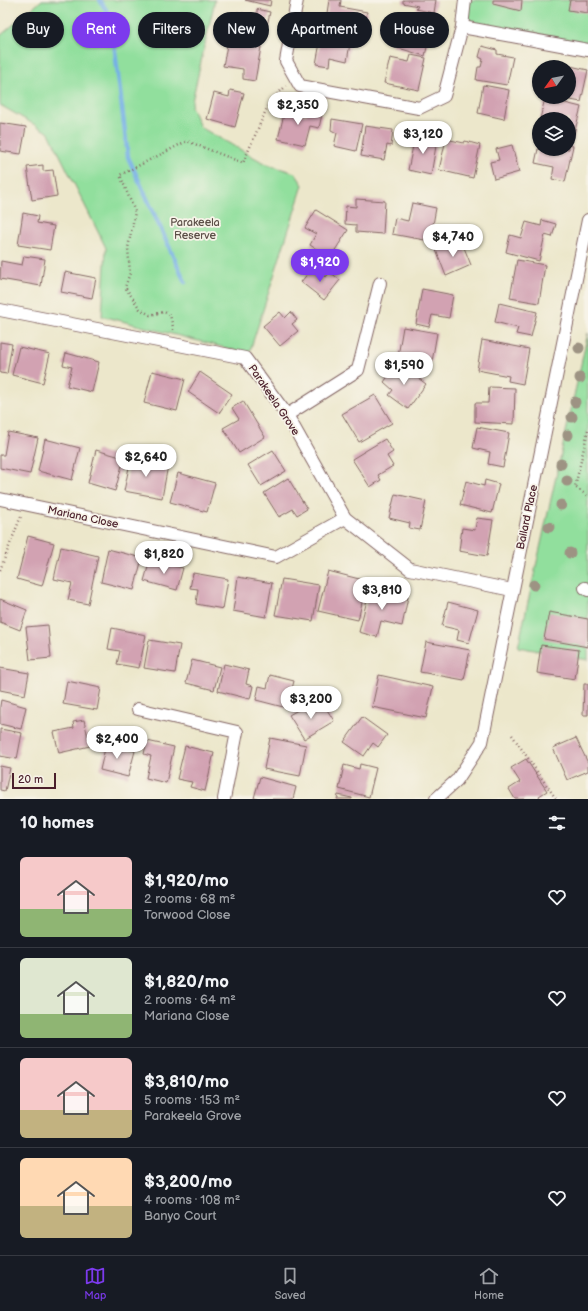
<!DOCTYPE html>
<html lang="en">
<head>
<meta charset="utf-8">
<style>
	body { margin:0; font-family:"Balsamiq Sans",sans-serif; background:#242831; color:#f1f3f6; height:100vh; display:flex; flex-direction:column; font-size:15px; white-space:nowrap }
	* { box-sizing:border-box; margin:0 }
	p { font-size:13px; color:#9ea1a6 }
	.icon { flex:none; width:22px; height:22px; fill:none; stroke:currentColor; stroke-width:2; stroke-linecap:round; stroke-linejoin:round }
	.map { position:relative; height:799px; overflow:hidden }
	.details { display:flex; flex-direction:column; background:#171b24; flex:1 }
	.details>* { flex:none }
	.hud { position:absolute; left:12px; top:12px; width:564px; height:36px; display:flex; gap:8px }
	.needle { width:26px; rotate:237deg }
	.tools { position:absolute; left:532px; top:60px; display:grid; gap:8px }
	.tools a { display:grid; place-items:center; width:44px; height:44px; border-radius:50%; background:#171b24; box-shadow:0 1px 3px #0004; font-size:20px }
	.scale { position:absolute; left:12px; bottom:10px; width:44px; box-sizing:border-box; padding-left:4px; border:2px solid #4a1f2b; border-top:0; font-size:11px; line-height:14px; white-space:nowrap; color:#4a1f2b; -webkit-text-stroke:3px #f7f3e8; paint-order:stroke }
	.price { position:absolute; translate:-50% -34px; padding:0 9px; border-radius:14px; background:#fff; color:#222; font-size:13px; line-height:26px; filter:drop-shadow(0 1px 2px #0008) }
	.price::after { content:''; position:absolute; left:50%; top:24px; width:12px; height:9px; margin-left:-6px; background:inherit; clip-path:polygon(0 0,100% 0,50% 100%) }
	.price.selected { background:#7c3aed; color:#fff }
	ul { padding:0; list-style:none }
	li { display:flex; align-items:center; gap:12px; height:100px; padding:0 20px }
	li+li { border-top:1px solid #363941 }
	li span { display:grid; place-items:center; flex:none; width:112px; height:80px; border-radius:6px; color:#555 }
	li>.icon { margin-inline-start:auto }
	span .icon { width:48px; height:48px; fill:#fffc; stroke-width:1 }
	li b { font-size:17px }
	h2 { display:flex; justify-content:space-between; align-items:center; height:48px; padding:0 20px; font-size:17px }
	.chip { padding:0 14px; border-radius:18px; background:#171b24; box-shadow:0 1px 3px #0004; font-size:14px; line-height:36px }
	.chip.selected { background:#7c3aed; color:#fff }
	.tabs { display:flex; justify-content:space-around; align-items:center; height:56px; border-top:1px solid #363941; background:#171b24; font-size:11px; color:#9ea1a6 }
	.tabs a { display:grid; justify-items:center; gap:2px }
	.tabs .selected { color:#7c3aed }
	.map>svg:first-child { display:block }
	.green { fill:#91df9d; stroke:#6e7f64 }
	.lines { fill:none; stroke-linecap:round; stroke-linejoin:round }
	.stream { stroke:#76b0e6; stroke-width:4.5 }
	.building { fill:#d2a2b2 }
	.street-casing { stroke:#836563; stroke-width:14 }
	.path { stroke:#836563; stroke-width:2.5; stroke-dasharray:1 3; stroke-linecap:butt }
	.street { stroke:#fff; stroke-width:12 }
	.tree { fill:#9d9383 }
	.labels { text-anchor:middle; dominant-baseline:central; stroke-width:3.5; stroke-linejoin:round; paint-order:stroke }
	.park-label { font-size:11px; fill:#5c4f48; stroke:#f7f3e8 }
	.street-label { font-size:11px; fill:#4a1f2b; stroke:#f7f3e8 }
</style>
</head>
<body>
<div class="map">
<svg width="588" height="799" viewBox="0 0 588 799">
	<rect width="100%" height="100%" fill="#f7f3e8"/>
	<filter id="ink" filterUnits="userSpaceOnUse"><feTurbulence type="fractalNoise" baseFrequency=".025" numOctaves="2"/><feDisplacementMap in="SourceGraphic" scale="8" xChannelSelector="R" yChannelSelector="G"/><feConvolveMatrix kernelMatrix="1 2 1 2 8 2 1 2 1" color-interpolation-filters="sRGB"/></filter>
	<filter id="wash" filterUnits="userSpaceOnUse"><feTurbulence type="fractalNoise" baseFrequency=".012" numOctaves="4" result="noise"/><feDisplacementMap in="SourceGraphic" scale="16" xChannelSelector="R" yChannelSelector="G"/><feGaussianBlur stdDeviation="0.9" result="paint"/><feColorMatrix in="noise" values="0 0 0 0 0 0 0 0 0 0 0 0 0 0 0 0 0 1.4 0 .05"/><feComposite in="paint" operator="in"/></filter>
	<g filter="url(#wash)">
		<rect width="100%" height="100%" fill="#ece7cb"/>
		<g class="green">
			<polygon points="42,0 215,0 191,106 200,127 266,164 295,173 303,185 249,354 102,316 106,248 49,133 0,105 0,36"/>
			<polygon points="465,0 588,0 588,50 462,27"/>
			<polygon points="588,333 588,660 518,647"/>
		</g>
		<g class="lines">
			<polyline class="stream" points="100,0 111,18 128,157 185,282"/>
		</g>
		<g id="blocks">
			<g class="building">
				<polygon points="245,0 271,0 270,6"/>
				<polygon points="329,0 341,0 340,7 367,12 363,36 346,34 347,29 325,26"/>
				<polygon points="403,0 436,0 434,13 416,9 418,6 403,3"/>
				<polygon points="493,0 522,0 521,11 493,4"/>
				<polygon points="570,0 588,0 588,13 568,10"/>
				<polygon points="257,9 270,12 263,44 232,36 237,12 257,16"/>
				<polygon points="398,20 419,27 421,21 432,24 425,56 392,46"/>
				<polygon points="322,32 351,38 347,61 330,57 329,66 316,64"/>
				<polygon points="228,40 261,47 255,81 243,79 243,69 223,66"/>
				<polygon points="482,46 497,50 497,54 513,57 507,85 476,80 478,67 481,67 483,59 479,57"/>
				<polygon points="411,55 426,58 419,90 384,83 390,58 409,62"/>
				<polygon points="557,63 588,70 581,102 560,98 569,97 569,67 556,67"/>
				<polygon points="483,85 509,90 504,119 478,113"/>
				<polygon points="230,90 244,93 235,127 207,119 214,93 229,97"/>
				<polygon points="545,98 581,107 572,142 569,141 569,119 540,119"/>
				<polygon points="285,110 292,114 293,111 306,115 308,111 322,114 319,128 310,126 305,145 278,139"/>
				<polygon points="332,119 362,124 356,151 334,146 337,133 331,130"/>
				<polygon points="0,123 26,127 21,154 0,151"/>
				<polygon points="365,126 393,130 391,146 387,145 384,160 361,156"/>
				<polygon points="415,136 437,140 431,175 408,170"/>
				<polygon points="446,139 464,143 465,141 480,145 473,178 439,170"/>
				<polygon points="512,145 519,172 494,179 490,162 499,160 496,149"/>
				<polygon points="569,145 573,146 565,182 552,179 554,167 535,163 538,149 569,149"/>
				<polygon points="43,165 43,171 53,170 57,196 32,200 27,167"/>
				<polygon points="356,199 385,201 383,234 356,232 356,225 345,224 346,206 356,207"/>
				<polygon points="412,203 436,208 430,241 392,234 395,218 408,221"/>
				<polygon points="316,210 348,230 330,258 310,245 316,234 305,228"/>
				<polygon points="23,213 38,216 37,223 54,226 50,250 18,245"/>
				<polygon points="542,220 556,224 552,237 545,235 539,261 506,252 510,235 521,238 526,222 541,226"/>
				<polygon points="461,240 471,265 446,276 436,250"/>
				<polygon points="24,256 45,259 41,286 0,279 1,261 22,265"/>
				<polygon points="517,260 545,265 539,303 510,298"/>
				<polygon points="313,267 326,277 330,272 340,280 324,300 301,282"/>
				<polygon points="65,272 96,278 92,298 61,292"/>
				<polygon points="422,289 453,295 449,318 432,315 429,327 416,324"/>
				<polygon points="499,303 537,312 531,337 516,334 518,328 495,322"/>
				<polygon points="280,312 285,318 291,312 297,320 292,324 298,331 280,346 263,326"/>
				<polygon points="403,327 437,333 432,362 398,356"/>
				<polygon points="482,340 529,349 523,384 508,381 509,376 477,370"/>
				<polygon points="0,342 12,344 7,374 0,373"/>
				<polygon points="19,347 50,354 43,383 12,375"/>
				<polygon points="66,353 99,362 92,392 67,386 72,367 63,365"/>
				<polygon points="398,363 426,384 408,409 389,395 393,390 384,382"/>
				<polygon points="152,371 185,379 177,411 144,403"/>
				<polygon points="200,372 232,394 219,413 188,392"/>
				<polygon points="489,387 515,388 514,424 475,422 475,403 488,403"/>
				<polygon points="375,395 392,423 359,442 342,414"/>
				<polygon points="243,401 265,437 239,453 223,428 239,419 232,408"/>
				<polygon points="477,427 509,433 503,467 488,464 490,452 473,448"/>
				<polygon points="8,432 38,438 30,474 0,468 0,455 4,455"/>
				<polygon points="45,439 80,448 72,480 38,471"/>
				<polygon points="385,439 393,452 387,456 393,466 378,475 381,480 370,487 352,459"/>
				<polygon points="96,450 124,458 115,491 88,483"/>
				<polygon points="273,450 286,471 261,486 248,465"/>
				<polygon points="131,458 168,465 162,498 124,491"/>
				<polygon points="178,473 215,483 207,512 170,502"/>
				<polygon points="288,478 307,509 297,515 293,509 279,517 264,493"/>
				<polygon points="485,480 499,484 492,513 460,505 466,481 484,486"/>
				<polygon points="395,494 426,501 420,530 409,528 410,523 389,518"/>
				<polygon points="477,518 493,520 487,556 459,551 462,528 475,530"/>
				<polygon points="28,536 54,543 42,586 17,579"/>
				<polygon points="61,547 98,556 88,604 68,600 72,583 54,579"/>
				<polygon points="108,549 142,558 134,590 101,582"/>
				<polygon points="150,560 183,568 177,590 144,581"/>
				<polygon points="328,571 367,581 358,620 318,611"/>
				<polygon points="193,573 228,579 223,609 196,604 198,589 190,588"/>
				<polygon points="238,577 272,583 266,617 233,611"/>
				<polygon points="282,579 319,585 313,621 275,615"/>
				<polygon points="370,588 408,597 402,626 381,621 377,637 359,632"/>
				<polygon points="0,599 27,610 20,630 0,622"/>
				<polygon points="448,602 478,610 469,643 457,640 459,630 442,626"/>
				<polygon points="549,612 588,619 588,647 544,639"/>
				<polygon points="48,625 51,658 30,660 26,627"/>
				<polygon points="112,628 146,635 139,668 117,664 120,651 108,649"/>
				<polygon points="149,640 180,645 175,673 144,668"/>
				<polygon points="426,642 470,650 464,680 420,672"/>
				<polygon points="541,645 579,650 575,679 537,673"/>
				<polygon points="192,660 220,667 214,690 186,683"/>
				<polygon points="224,664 249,670 246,684 253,686 250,699 218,691"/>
				<polygon points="0,668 29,673 25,695 0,690"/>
				<polygon points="270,675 294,681 287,708 256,700 259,686 267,688"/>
				<polygon points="379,675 433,687 426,718 372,707"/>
				<polygon points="67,681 101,688 97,710 63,704"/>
				<polygon points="584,684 588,684 588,715 583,715"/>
				<polygon points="1,700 26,707 21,729 0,724 0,706"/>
				<polygon points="323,703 334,721 304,739 289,715 303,707 307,713"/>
				<polygon points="362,717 387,735 378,747 373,743 364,756 344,742"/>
				<polygon points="84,720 90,746 59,753 54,732 74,728 73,722"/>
				<polygon points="0,729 22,733 17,759 0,756"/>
				<polygon points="270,738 306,745 300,776 264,769"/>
				<polygon points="576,738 588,763 588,771 567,780 553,748"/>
				<polygon points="147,741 174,747 166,783 146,778 151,756 144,754"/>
				<polygon points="106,744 135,751 128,777 100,770"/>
				<polygon points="185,746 214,753 205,791 190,787 192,782 177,779"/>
				<polygon points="526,759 547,791 539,796 540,799 515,799 509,789 520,782 511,768"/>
				<polygon points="360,764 376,768 369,797 339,789 344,765 359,769"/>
				<polygon points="0,766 10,768 5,791 0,790"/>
				<polygon points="260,777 296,787 293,799 258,799 254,798"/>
				<polygon points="338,795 352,798 352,799 337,799"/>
			</g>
		</g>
	</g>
	<g filter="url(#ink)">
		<use href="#blocks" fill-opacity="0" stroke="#836563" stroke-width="1"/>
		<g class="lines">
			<g class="street-casing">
				<g id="street">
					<polyline points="297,0 286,61 300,86 419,108 444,96 462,27 465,0"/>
					<polyline points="462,27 588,50"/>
					<polyline points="0,310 245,358 287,415 345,518 410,569 512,590"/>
					<polyline points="287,415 358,370 380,283"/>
					<polyline points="0,499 276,557 345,518"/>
					<polyline points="585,588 588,590"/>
					<polyline points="138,709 237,732 224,799"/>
					<polyline points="436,799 457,780 482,742 588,220"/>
				</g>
			</g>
			<g class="path">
				<polyline points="173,330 173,327 170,315 164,312 150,315 140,309 125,287 130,273 128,248 135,212 120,175 187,141 243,163 270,101 286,86"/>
				<polyline points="588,430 575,487 588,496"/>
				<polyline points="0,570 21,516"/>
				<polyline points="512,735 556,799"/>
			</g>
			<use href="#street" class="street"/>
		</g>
		<g class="tree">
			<circle cx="579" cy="348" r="5.5"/>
			<circle cx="580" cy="378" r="5.5"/>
			<circle cx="575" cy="402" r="5.5"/>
			<circle cx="572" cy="417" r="5.5"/>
			<circle cx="568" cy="435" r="5.5"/>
			<circle cx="561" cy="464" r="5.5"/>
			<circle cx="567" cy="481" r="5.5"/>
			<circle cx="561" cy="505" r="5.5"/>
			<circle cx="549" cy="527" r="5.5"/>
			<circle cx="570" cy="553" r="5.5"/>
			<circle cx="534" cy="585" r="5.5"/>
		</g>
	</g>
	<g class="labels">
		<g class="park-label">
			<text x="195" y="222">Parakeela<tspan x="195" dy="13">Reserve</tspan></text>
		</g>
		<g class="street-label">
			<text transform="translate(274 400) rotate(56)">Parakeela Grove</text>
			<text transform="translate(83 517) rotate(12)">Mariana Close</text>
			<text transform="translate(527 517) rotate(-78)">Ballard Place</text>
		</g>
	</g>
</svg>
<div class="tools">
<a><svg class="needle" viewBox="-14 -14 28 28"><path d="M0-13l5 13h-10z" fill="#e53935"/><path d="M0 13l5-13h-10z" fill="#9ea1a6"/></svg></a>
<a><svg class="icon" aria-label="layers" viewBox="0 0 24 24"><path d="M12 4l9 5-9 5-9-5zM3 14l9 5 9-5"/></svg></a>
</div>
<div class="scale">20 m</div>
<b class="price" style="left:298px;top:126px">$2,350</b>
<b class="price" style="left:423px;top:155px">$3,120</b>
<b class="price" style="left:453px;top:258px">$4,740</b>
<b class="price selected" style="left:320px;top:283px">$1,920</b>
<b class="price" style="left:404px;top:386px">$1,590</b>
<b class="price" style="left:146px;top:478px">$2,640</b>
<b class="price" style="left:164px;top:575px">$1,820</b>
<b class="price" style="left:382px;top:611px">$3,810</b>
<b class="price" style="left:311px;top:720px">$3,200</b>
<b class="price" style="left:117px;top:760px">$2,400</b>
<div class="hud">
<a class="chip">Buy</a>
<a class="chip selected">Rent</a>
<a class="chip">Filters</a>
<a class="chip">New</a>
<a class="chip">Apartment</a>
<a class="chip">House</a>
</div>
</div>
<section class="details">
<h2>10 homes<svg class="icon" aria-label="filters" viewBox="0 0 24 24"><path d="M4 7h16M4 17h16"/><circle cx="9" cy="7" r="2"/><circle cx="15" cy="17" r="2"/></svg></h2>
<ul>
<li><span style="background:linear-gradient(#f6c9c9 65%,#8fb573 0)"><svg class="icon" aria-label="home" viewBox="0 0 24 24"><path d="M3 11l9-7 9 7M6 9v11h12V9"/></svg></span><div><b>$1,920/mo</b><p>2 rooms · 68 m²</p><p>Torwood Close</p></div><svg class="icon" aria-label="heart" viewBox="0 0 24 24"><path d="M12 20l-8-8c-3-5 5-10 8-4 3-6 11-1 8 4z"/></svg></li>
<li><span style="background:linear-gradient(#dfe7d0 70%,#8fb573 0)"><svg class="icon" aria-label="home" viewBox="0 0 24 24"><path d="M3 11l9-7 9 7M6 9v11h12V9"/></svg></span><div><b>$1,820/mo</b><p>2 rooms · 64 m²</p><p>Mariana Close</p></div><svg class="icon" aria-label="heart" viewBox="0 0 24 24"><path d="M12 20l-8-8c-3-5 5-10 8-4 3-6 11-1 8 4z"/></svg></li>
<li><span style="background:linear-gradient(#f6c9c9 65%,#c2b280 0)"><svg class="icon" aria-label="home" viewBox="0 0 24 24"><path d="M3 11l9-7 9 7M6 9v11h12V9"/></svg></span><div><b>$3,810/mo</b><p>5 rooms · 153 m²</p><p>Parakeela Grove</p></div><svg class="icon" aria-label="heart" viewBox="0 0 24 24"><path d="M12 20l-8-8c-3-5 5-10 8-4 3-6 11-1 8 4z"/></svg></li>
<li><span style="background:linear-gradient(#ffd9b3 60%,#c2b280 0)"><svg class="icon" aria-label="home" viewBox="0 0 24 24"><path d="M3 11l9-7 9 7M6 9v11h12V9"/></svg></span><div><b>$3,200/mo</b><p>4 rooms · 108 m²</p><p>Banyo Court</p></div><svg class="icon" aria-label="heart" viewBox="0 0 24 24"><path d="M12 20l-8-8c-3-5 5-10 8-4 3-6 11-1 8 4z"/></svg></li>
</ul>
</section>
<nav class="tabs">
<a class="selected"><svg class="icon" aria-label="map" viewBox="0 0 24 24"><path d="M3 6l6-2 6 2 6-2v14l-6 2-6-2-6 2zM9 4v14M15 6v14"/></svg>Map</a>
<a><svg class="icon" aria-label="saved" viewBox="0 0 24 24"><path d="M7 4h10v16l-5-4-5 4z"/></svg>Saved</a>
<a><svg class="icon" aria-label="home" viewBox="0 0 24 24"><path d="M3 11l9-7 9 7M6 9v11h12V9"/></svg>Home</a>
</nav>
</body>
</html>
